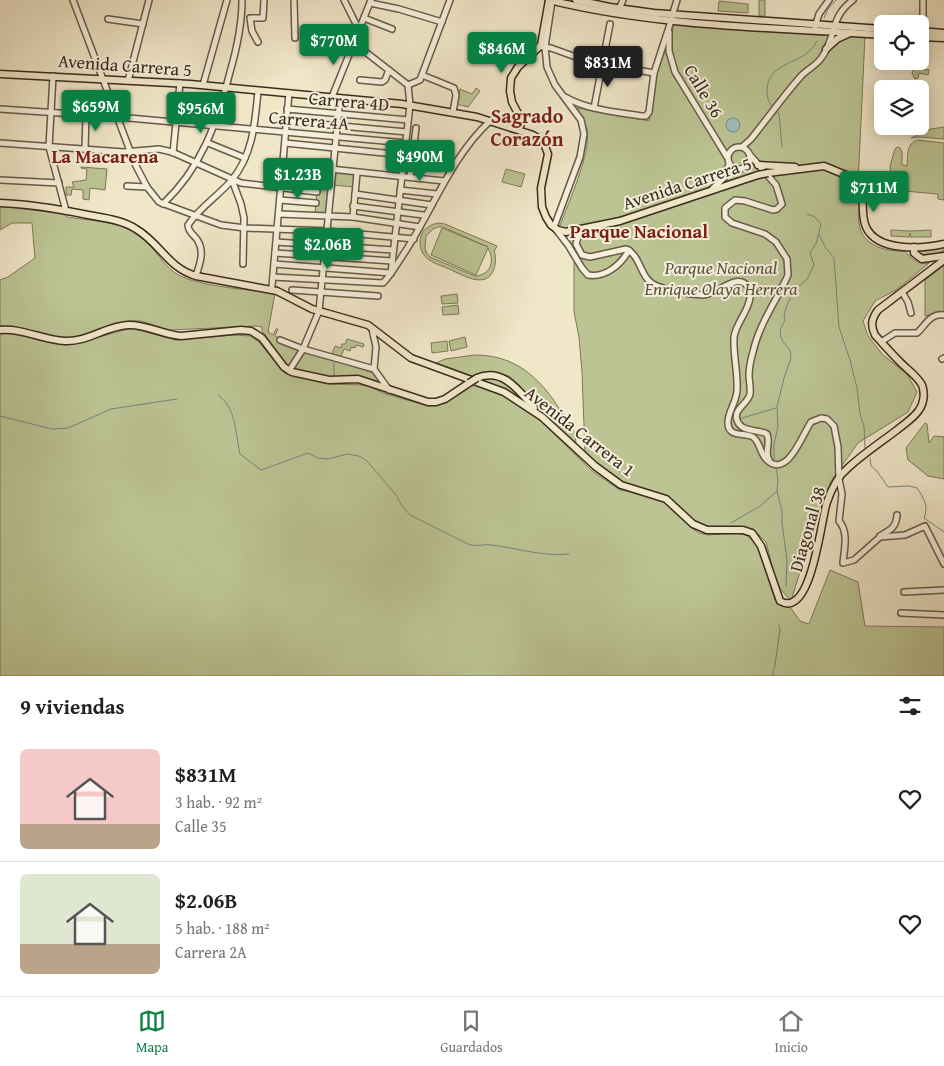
<!DOCTYPE html>
<html lang="es">
<head>
<meta charset="utf-8">
<style>
	body { margin:0; font-family:"Gentium Book Plus",serif; background:#f6f6f6; color:#222; height:100vh; display:flex; flex-direction:column; font-size:19px; white-space:nowrap }
	* { box-sizing:border-box; margin:0 }
	p { font-size:16px; color:#767676 }
	.icon { flex:none; width:28px; height:28px; fill:none; stroke:currentColor; stroke-width:2; stroke-linecap:round; stroke-linejoin:round }
	.map { position:relative; height:676px; overflow:hidden }
	.side { display:flex; flex-direction:column; background:#fff; flex:1 }
	.side>* { flex:none }
	.fabs { position:absolute; left:874px; top:15px; display:grid; gap:10px }
	.fabs a { display:grid; place-items:center; width:55px; height:55px; border-radius:8px; background:#fff; box-shadow:0 2px 12px #0003; font-size:25px }
	.price { position:absolute; translate:-50% -42px; padding:0 11px; border-radius:5px; background:#0b8043; color:#fff; font-size:16px; line-height:32px; filter:drop-shadow(0 1px 2px #0008) }
	.price::after { content:''; position:absolute; left:50%; top:30px; width:15px; height:11px; margin-left:-8px; background:inherit; clip-path:polygon(0 0,100% 0,50% 100%) }
	.price.selected { background:#222; color:#fff }
	ul { padding:0; list-style:none }
	li { display:flex; align-items:center; gap:15px; height:125px; padding:0 20px }
	li+li { border-top:1px solid #e0e0e0 }
	li span { display:grid; place-items:center; flex:none; width:140px; height:100px; border-radius:8px; color:#555 }
	li>.icon { margin-inline-start:auto }
	span .icon { width:60px; height:60px; fill:#fffc; stroke-width:1 }
	li b { font-size:21px }
	h2 { display:flex; justify-content:space-between; align-items:center; height:60px; padding:0 20px; font-size:21px }
	.menu { display:flex; justify-content:space-around; align-items:center; height:70px; border-top:1px solid #e0e0e0; background:#fff; font-size:14px; color:#767676 }
	.menu a { display:grid; justify-items:center; gap:2px }
	.menu .selected { color:#0b8043 }
	.map>svg:first-child { display:block }
	.green { fill:#bcc494; stroke:#7c7858; fill-rule:evenodd }
	.water { fill:#9ebebf; stroke:#76837e }
	.lines { fill:none; stroke-linecap:round; stroke-linejoin:round }
	.stream { stroke:#76837e; stroke-width:1 }
	.minor-casing { stroke:#685a48; stroke-width:8 }
	.major-casing { stroke:#3b2b1d; stroke-width:9 }
	.minor { stroke:#f5efdc; stroke-width:5 }
	.major { stroke:#f0e7c9; stroke-width:6 }
	.major-bridge-casing { stroke:#3b2b1d; stroke-width:9; stroke-linecap:butt }
	.major-bridge { stroke:#f0e7c9; stroke-width:6 }
	.labels { text-anchor:middle; dominant-baseline:central; stroke-width:4; stroke-linejoin:round; paint-order:stroke }
	.street-label { font-size:18px; fill:#3b2b1d; stroke:#f5efdc }
	.park-label { font-size:18px; font-style:italic; fill:#5b513b; stroke:#f5efdc }
	.neighbourhood-label { font-size:19px; font-weight:bold; fill:#7a1f14; stroke:#f5efdc }
	.quarter-label { font-size:20px; font-weight:bold; fill:#7a1f14; stroke:#f5efdc }
</style>
</head>
<body>
<div class="map">
<svg width="944" height="676" viewBox="0 0 944 676">
	<rect width="100%" height="100%" fill="#f0e7c9"/>
	<filter id="stains"><feTurbulence type="fractalNoise" baseFrequency=".004" numOctaves="4"/><feColorMatrix values="0 0 0 0 .2 0 0 0 0 .09 0 0 0 0 .02 0 0 0 .5 -.17"/></filter>
	<radialGradient id="worn" r=".72"><stop offset=".6" stop-color="#630" stop-opacity="0"/><stop offset="1" stop-color="#630" stop-opacity=".3"/></radialGradient>
	<g class="green">
		<rect x="759" y="0" width="6" height="16"/>
		<polygon points="719,1 748,4 748,13 718,11"/>
		<path d="M673 24 865 36 858 185 860 189C860 201 857 216 860 228 865 247 888 252 905 251 912 260 917 264 929 263L896 290 875 301 863 321 868 336 883 355 907 374 917 392 908 412 858 443 831 481 813 530 791 601 777 585 766 542 753 529 703 527 693 522 677 506 623 486 585 453 582 372 579 337 574 312V256L557 234C565 209 592 154 587 129 585 122 580 115 577 108L649 121 660 54H671Z"/>
		<polygon points="482,49 496,54 494,62 480,57"/>
		<polygon points="914,69 929,70 928,75 919,73 918,78 915,79 912,73"/>
		<polygon points="476,88 480,91 468,107 456,104 460,96 459,95 460,89 472,94"/>
		<polygon points="944,127 944,139 919,137 911,138 931,129"/>
		<path d="M918 140 944 143V200L938 199V194L904 191 896 193 891 180 890 166 895 149 897 147 900 148 902 152V165L907 166C908 155 906 143 918 140Z"/>
		<polygon points="81,167 107,169 105,190 90,188 89,200 83,199 83,190 72,189 71,195 66,195 66,187 74,187 72,182 86,180 87,169 81,168"/>
		<polygon points="506,169 525,174 521,187 502,182"/>
		<polygon points="319,170 330,171 326,214 315,213"/>
		<polygon points="333,172 356,174 355,187 331,185"/>
		<path d="M0 206 64 214 67 217C91 221 123 221 143 238 154 248 162 263 174 272 191 286 251 290 275 293L268 332 273 335 276 329H278L275 336 278 338 277 341 373 373 382 384 358 376 332 378 308 374 294 369 287 365 262 331V327L256 326 170 330 141 321H128L74 338 62 339 0 326V280L8 277 35 258 32 223H12L0 230Z"/>
		<path d="M438 223 445 224 497 246 495 250H494C496 256 496 263 494 269 486 291 461 274 447 268 439 265 429 262 424 255 420 250 419 242 421 236 424 228 430 225 438 223ZM438 227H443L488 247 442 228 431 255 476 275 488 248C495 261 491 275 475 276L430 257 426 252 425 247 426 236 433 229Z"/>
		<polygon points="891,230 910,231 931,230 931,237 910,237 910,233 909,237 891,236"/>
		<polygon points="944,247 944,251 925,258 918,253 918,251"/>
		<polygon points="944,265 944,311 925,316 925,280"/>
		<polygon points="457,294 458,303 442,304 441,296"/>
		<polygon points="458,305 459,314 443,315 442,307"/>
		<polygon points="131,328 175,340 233,335 250,336 259,342 284,373 328,384 367,385 383,393 428,406 439,405 474,383 511,398 532,412 592,471 620,490 644,494 664,500 693,529 699,533 708,535 738,533 746,535 757,544 775,600 782,606 790,607 800,621 809,624 830,570 858,582 865,626 944,627 944,676 0,676 0,331 19,333 46,341 74,344"/>
		<polygon points="465,337 467,347 451,351 449,341"/>
		<polygon points="347,339 364,344 363,347 356,345 355,348 351,347 350,351 344,349 340,359 331,356 335,346 341,348 342,344 345,344"/>
		<polygon points="447,341 448,351 432,353 431,343"/>
		<path d="M475 355C519 355 544 382 565 418 573 432 575 426 576 445L544 414 518 384 509 376 493 372 472 376 436 363 445 359Z"/>
		<polygon points="495,378 510,386 527,404 505,390 482,380"/>
		<polygon points="925,423 927,424 929,443 934,436 944,437 944,479 928,476 908,460 906,448"/>
	</g>
	<circle class="water" cx="733" cy="125" r="7"/>
	<g class="lines">
		<g class="stream">
			<polyline points="824,18 828,9 836,0"/>
			<path d="M772 106C768 101 767 97 767 91 767 59 805 67 817 41"/>
			<polyline points="776,110 779,114 782,147"/>
			<polyline points="819,234 825,247 834,258 839,327 850,360 857,388 860,414 864,426 865,448"/>
			<polyline points="334,363 334,376"/>
			<path d="M218 395C237 409 235 432 240 454L261 470 308 453 318 458 328 459 347 454 359 456 367 461 396 495 402 506 410 515 468 544C476 547 483 544 491 545 517 548 543 557 569 554"/>
			<polyline points="0,416 52,429 68,428 111,409 177,399"/>
			<polyline points="739,419 776,408"/>
			<path d="M870 458 871 466 877 471 888 487 909 486 917 488C924 499 929 506 924 518L944 532"/>
			<polyline points="774,461 774,444 778,427 777,407 784,378 791,358 790,350 783,342 781,337 780,330 785,320 784,315 787,305 794,291 807,279 814,265 810,253 816,244 821,224 815,217 807,214"/>
			<polyline points="776,468 778,480 777,491 782,511 782,523 787,560 786,586"/>
			<polyline points="731,523 760,506 777,491"/>
			<polyline points="772,676 775,665 780,630 779,625"/>
		</g>
		<g class="minor-casing">
			<g id="minor">
				<polyline points="73,0 135,164 147,187 159,202 221,225 245,228 327,231 414,239"/>
				<polyline points="294,0 295,38"/>
				<polyline points="344,0 359,30"/>
				<path d="M552 1 545 47 547 67 555 85 581 120 584 134 580 157 554 227 568 245 582 268 588 275C605 278 621 265 629 250"/>
				<polyline points="370,3 399,9 442,22"/>
				<polyline points="619,9 623,0"/>
				<polyline points="672,16 677,0"/>
				<polyline points="364,18 392,29"/>
				<polyline points="108,19 143,24"/>
				<polyline points="815,27 819,14 829,0"/>
				<polyline points="923,31 923,0"/>
				<polyline points="669,32 669,51 675,72 727,157"/>
				<polyline points="258,42 252,31 250,18 263,18 264,0"/>
				<polyline points="354,43 408,85"/>
				<polyline points="543,47 551,48 587,61 654,73"/>
				<polyline points="422,75 454,88 456,95 453,112"/>
				<polyline points="53,76 49,147 66,211"/>
				<polyline points="360,80 382,82 385,80 389,70"/>
				<polyline points="128,81 149,0"/>
				<polyline points="203,85 227,0"/>
				<polyline points="408,85 420,80 450,0"/>
				<polyline points="332,97 371,0"/>
				<path d="M565 97C588 110 616 112 641 116H646L649 112 654 73 671 21"/>
				<polyline points="594,108 610,24"/>
				<polyline points="0,109 118,117 406,143"/>
				<polyline points="287,109 408,120"/>
				<polyline points="286,121 407,132"/>
				<polyline points="0,143 124,152 159,149 172,152 241,183 317,192"/>
				<polyline points="208,143 245,158"/>
				<polyline points="285,143 404,155"/>
				<circle cx="739" cy="158" r="11"/>
				<path d="M742 147 751 139C768 118 784 95 802 75 808 69 817 65 822 57 837 36 829 18 853 0"/>
				<polyline points="85,149 86,115"/>
				<polyline points="173,153 180,83"/>
				<path d="M750 155 776 185 782 204 777 209 773 210 745 201 735 200 725 208V217L732 223 765 234 776 242 787 259 788 275C777 300 759 324 753 352 751 359 749 367 749 375 749 381 751 388 750 394 748 404 733 409 737 420 741 433 759 429 767 434 771 444 764 451 769 460"/>
				<polyline points="283,164 444,181"/>
				<polyline points="410,177 416,128"/>
				<polyline points="281,178 318,182"/>
				<polyline points="0,180 59,183"/>
				<polyline points="232,180 241,204 244,218 243,264"/>
				<polyline points="127,186 147,187"/>
				<polyline points="712,189 724,178 729,164"/>
				<polyline points="400,190 437,194"/>
				<polyline points="355,194 432,205"/>
				<polyline points="280,200 316,203"/>
				<path d="M163 204C202 167 217 123 230 72 237 48 242 25 242 0"/>
				<polyline points="353,206 423,215"/>
				<polyline points="279,214 353,217 420,227"/>
				<polyline points="353,217 357,173"/>
				<path d="M583 229 578 237 576 244 582 255 590 257 626 249C642 256 639 279 657 286 670 291 689 294 703 295 717 295 738 271 748 287 750 290 751 294 750 298 748 312 736 323 734 337 733 355 738 373 737 390 737 402 727 412 728 424 729 438 745 432 753 437 760 442 760 453 766 459 787 481 803 433 811 422L821 418 827 419 834 426 838 447 839 479 842 494 839 521C849 532 844 550 843 563L854 560 880 537 905 535 925 526 944 564"/>
				<polyline points="276,242 393,250"/>
				<polyline points="275,253 392,261"/>
				<polyline points="274,264 391,273"/>
				<polyline points="391,273 410,105 408,85"/>
				<path d="M196 276C199 265 205 253 198 241 195 235 188 233 188 225 199 208 218 196 231 181 253 155 255 123 258 91"/>
				<path d="M273 277 383 283C391 275 397 264 403 255 433 210 450 158 490 121"/>
				<polyline points="272,286 289,93"/>
				<polyline points="292,290 378,296"/>
				<polyline points="902,292 908,302 911,313"/>
				<polyline points="372,329 376,347 374,369 389,390"/>
				<polyline points="280,340 303,349 374,369"/>
				<path d="M881 342 895 333H917C926 325 930 313 944 315"/>
				<polyline points="942,359 944,358"/>
				<polyline points="289,371 303,349 319,311 340,98"/>
				<path d="M880 536C890 530 896 528 897 515"/>
				<polyline points="904,592 944,590"/>
				<polyline points="901,613 944,615"/>
			</g>
		</g>
		<g class="major-casing">
			<g id="major">
				<path d="M549 0C658 27 771 27 882 35"/>
				<polyline points="576,0 610,7 654,13 882,29"/>
				<polyline points="920,31 944,33"/>
				<polyline points="920,37 944,38"/>
				<polyline points="826,49 837,39 850,33"/>
				<polyline points="0,74 190,84 402,104 477,117 533,135 543,141 548,154 541,188 542,207 546,217 551,225 558,230 566,232 620,221 758,175"/>
				<polyline points="513,128 520,126 522,121 512,102 510,91 511,78 518,67 541,45 549,0"/>
				<polyline points="758,165 795,167"/>
				<path d="M768 173 824 166 853 178 861 185C865 198 860 214 866 227 877 252 922 249 944 244"/>
				<path d="M0 203C29 204 59 209 88 215 104 218 122 220 136 229 160 243 168 268 196 276L277 291 312 309 368 325 411 358 504 392 542 417 595 466 621 485 666 499 693 524 707 530H743L752 533 761 546 780 601C812 620 821 518 827 502 831 490 838 476 849 467 863 454 881 442 897 430 904 424 914 418 919 410 924 403 925 393 922 385 917 376 908 370 901 363 892 354 884 345 875 335 870 325 872 318 878 310L944 260"/>
				<polyline points="914,247 914,253 922,259 944,256"/>
				<path d="M0 330C22 328 43 340 65 341 88 342 106 326 128 325 146 324 163 335 181 336L241 330 251 331 262 338 284 367 292 372 329 380 358 379 428 402H436L445 399 469 383"/>
				<path d="M477 378C503 367 519 391 534 408"/>
			</g>
		</g>
		<use href="#minor" class="minor"/>
		<use href="#major" class="major"/>
		<g class="major-bridge-casing">
			<g id="major-bridge">
				<polyline points="758,175 768,173"/>
				<polyline points="469,383 477,378"/>
			</g>
		</g>
		<use href="#major-bridge" class="major-bridge"/>
	</g>
	<g class="labels">
		<g class="street-label">
			<text transform="translate(125 65) rotate(4)">Avenida Carrera 5</text>
			<text transform="translate(704 91) rotate(59)">Calle 36</text>
			<text transform="translate(349 101) rotate(5)">Carrera 4D</text>
			<text transform="translate(309 120) rotate(5)">Carrera 4A</text>
			<text transform="translate(687 183) rotate(-18)">Avenida Carrera 5</text>
			<text transform="translate(580 431) rotate(38)">Avenida Carrera 1</text>
			<text transform="translate(807 529) rotate(-74)">Diagonal 38</text>
		</g>
		<g class="park-label">
			<text x="721" y="267">Parque Nacional<tspan x="721" dy="21">Enrique Olaya Herrera</tspan></text>
		</g>
		<g class="neighbourhood-label">
			<text x="105" y="156">La Macarena</text>
			<text x="639" y="231">Parque Nacional</text>
		</g>
		<g class="quarter-label">
			<text x="527" y="115">Sagrado<tspan x="527" dy="23">Corazón</tspan></text>
		</g>
	</g>
	<rect width="100%" height="100%" filter="url(#stains)"/>
	<rect width="100%" height="100%" fill="url(#worn)"/>
</svg>
<div class="fabs">
<a><svg class="icon" aria-label="locate" viewBox="0 0 24 24"><circle cx="12" cy="12" r="6"/><path d="M12 2v4M12 18v4M2 12h4M18 12h4"/></svg></a>
<a><svg class="icon" aria-label="layers" viewBox="0 0 24 24"><path d="M12 4l9 5-9 5-9-5zM3 14l9 5 9-5"/></svg></a>
</div>
<b class="price" style="left:334px;top:66px">$770M</b>
<b class="price" style="left:502px;top:74px">$846M</b>
<b class="price selected" style="left:608px;top:88px">$831M</b>
<b class="price" style="left:96px;top:132px">$659M</b>
<b class="price" style="left:201px;top:134px">$956M</b>
<b class="price" style="left:420px;top:182px">$490M</b>
<b class="price" style="left:298px;top:200px">$1.23B</b>
<b class="price" style="left:874px;top:213px">$711M</b>
<b class="price" style="left:328px;top:270px">$2.06B</b>
</div>
<section class="side">
<h2>9 viviendas<svg class="icon" aria-label="filters" viewBox="0 0 24 24"><path d="M4 7h16M4 17h16"/><circle cx="9" cy="7" r="2"/><circle cx="15" cy="17" r="2"/></svg></h2>
<ul>
<li><span style="background:linear-gradient(#f6c9c9 75%,#b9a48a 0)"><svg class="icon" aria-label="home" viewBox="0 0 24 24"><path d="M3 11l9-7 9 7M6 9v11h12V9"/></svg></span><div><b>$831M</b><p>3 hab. · 92 m²</p><p>Calle 35</p></div><svg class="icon" aria-label="heart" viewBox="0 0 24 24"><path d="M12 20l-8-8c-3-5 5-10 8-4 3-6 11-1 8 4z"/></svg></li>
<li><span style="background:linear-gradient(#dfe7d0 70%,#b9a48a 0)"><svg class="icon" aria-label="home" viewBox="0 0 24 24"><path d="M3 11l9-7 9 7M6 9v11h12V9"/></svg></span><div><b>$2.06B</b><p>5 hab. · 188 m²</p><p>Carrera 2A</p></div><svg class="icon" aria-label="heart" viewBox="0 0 24 24"><path d="M12 20l-8-8c-3-5 5-10 8-4 3-6 11-1 8 4z"/></svg></li>
</ul>
</section>
<nav class="menu">
<a class="selected"><svg class="icon" aria-label="map" viewBox="0 0 24 24"><path d="M3 6l6-2 6 2 6-2v14l-6 2-6-2-6 2zM9 4v14M15 6v14"/></svg>Mapa</a>
<a><svg class="icon" aria-label="saved" viewBox="0 0 24 24"><path d="M7 4h10v16l-5-4-5 4z"/></svg>Guardados</a>
<a><svg class="icon" aria-label="home" viewBox="0 0 24 24"><path d="M3 11l9-7 9 7M6 9v11h12V9"/></svg>Inicio</a>
</nav>
</body>
</html>
